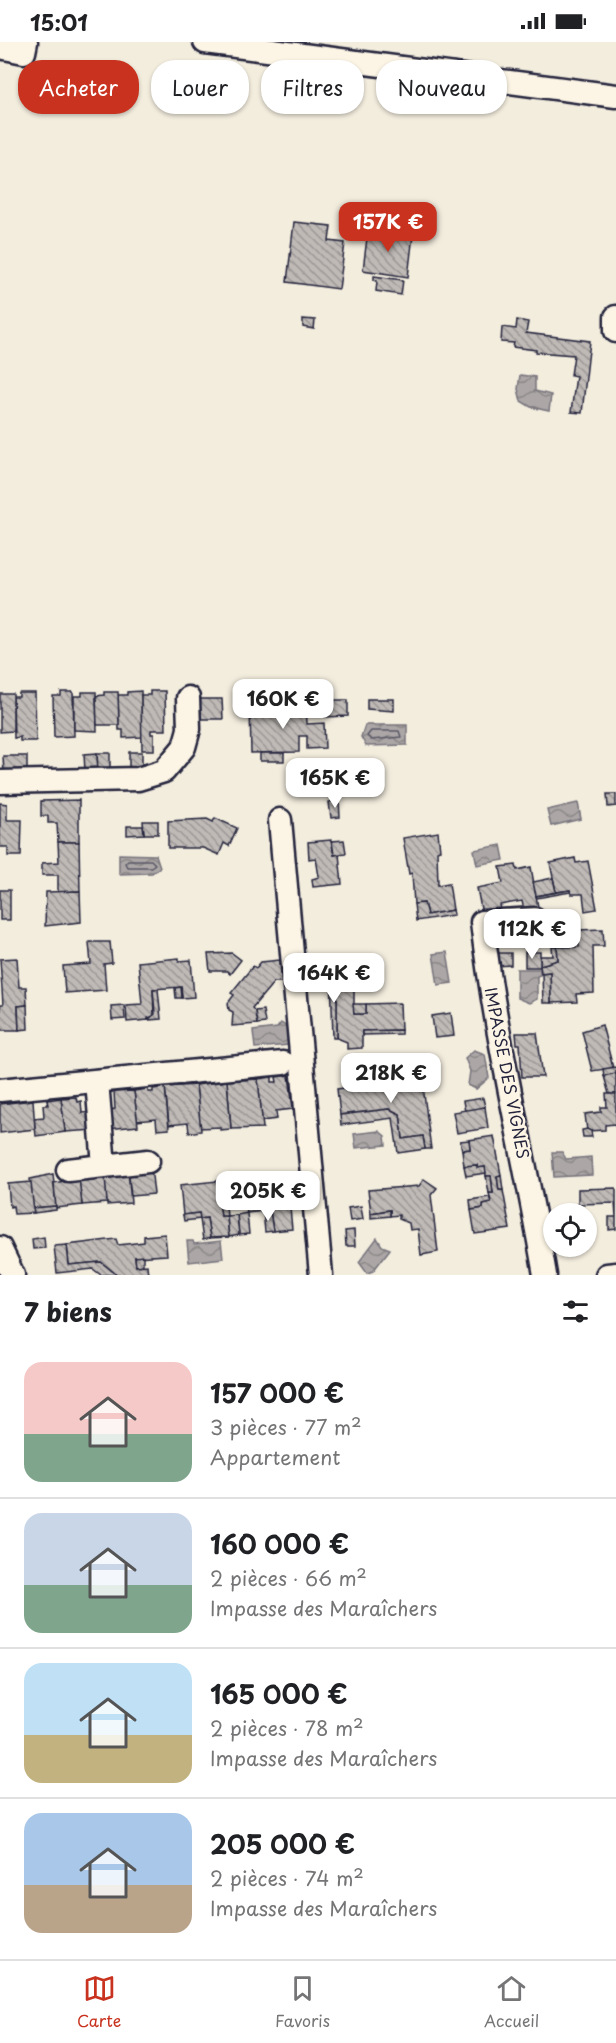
<!DOCTYPE html>
<html lang="fr">
<head>
<meta charset="utf-8">
<style>
	body { margin:0; font-family:"Playpen Sans",sans-serif; background:#f6f6f6; color:#202124; height:100vh; display:flex; flex-direction:column; font-size:22px; white-space:nowrap }
	* { box-sizing:border-box; margin:0 }
	p { font-size:20px; color:#757577 }
	.icon { flex:none; width:33px; height:33px; fill:none; stroke:currentColor; stroke-width:2; stroke-linecap:round; stroke-linejoin:round }
	.map { position:relative; height:1233px; overflow:hidden }
	.panel { display:flex; flex-direction:column; background:#fff; flex:1 }
	.panel>* { flex:none }
	.banner { position:absolute; left:18px; top:18px; width:580px; height:54px; display:flex; gap:12px }
	.controls { position:absolute; left:543px; top:1161px; display:grid; gap:12px }
	.controls a { display:grid; place-items:center; width:54px; height:54px; border-radius:50%; background:#fff; box-shadow:0 2px 4px #0004; font-size:30px }
	.price { position:absolute; translate:-50% -51px; padding:0 14px; border-radius:12px; background:#fff; color:#222; font-size:20px; line-height:39px; filter:drop-shadow(0 2px 3px #0008) }
	.price::after { content:''; position:absolute; left:50%; top:36px; width:18px; height:14px; margin-left:-9px; background:inherit; clip-path:polygon(0 0,100% 0,50% 100%) }
	.price.selected { background:#c8321e; color:#fff }
	ul { padding:0; list-style:none }
	li { display:flex; align-items:center; gap:18px; height:150px; padding:0 24px }
	li+li { border-top:2px solid #e0e0e0 }
	li span { display:grid; place-items:center; flex:none; width:168px; height:120px; border-radius:18px; color:#555 }
	li>.icon { margin-inline-start:auto }
	span .icon { width:72px; height:72px; fill:#fffc; stroke-width:1 }
	li b { font-size:26px }
	h2 { display:flex; justify-content:space-between; align-items:center; height:72px; padding:0 24px; font-size:26px }
	.tag { padding:0 21px; border-radius:24px; background:#fff; box-shadow:0 2px 4px #0004; font-size:21px; line-height:54px }
	.tag.selected { background:#c8321e; color:#fff }
	.status { display:flex; justify-content:space-between; align-items:center; height:42px; padding:0 30px; background:#fff; direction:ltr }
	.status svg { height:16px; fill:currentColor }
	.dock { display:flex; justify-content:space-around; align-items:center; height:84px; border-top:2px solid #e0e0e0; background:#fff; font-size:16px; color:#757577 }
	.dock a { display:grid; justify-items:center; gap:3px }
	.dock .selected { color:#c8321e }
	.map>svg:first-child { display:block }
	.water { fill:url(#water-waves); stroke:#75727b; stroke-width:1.5 }
	.lines { fill:none; stroke-linecap:round; stroke-linejoin:round }
	.shore { stroke:#595766; stroke-width:1.5 }
	.building { fill:url(#building-back-hatch); stroke:#22223b; stroke-width:1.5 }
	.minor-casing { stroke:#22223b; stroke-width:27 }
	.minor { stroke:#fcf5e5; stroke-width:22 }
	.labels { text-anchor:middle; dominant-baseline:central; stroke-width:5; stroke-linejoin:round; paint-order:stroke }
	.street-label { font-size:16px; fill:#22223b; stroke:#fcf5e5 }
</style>
</head>
<body>
<div class="status"><b>15:01</b><svg viewBox="0 0 49 12"><path d="M0 12V9h3v3zM5 12V6h3v6zM10 12V3h3v9zM15 12V0h3v12zM26 1h20v11H26zM47 4h2v5h-2z"/></svg></div>
<div class="map">
<svg width="616" height="1233" viewBox="0 0 616 1233">
	<defs>
		<pattern id="water-waves" width="16" height="10" patternUnits="userSpaceOnUse" patternTransform="scale(1.5)"><rect width="16" height="10" fill="#aca7a6"/><path d="M0 5q4-4 8 0t8 0" fill="none" stroke="#8c8888"/></pattern>
		<pattern id="building-back-hatch" width="6" height="6" patternUnits="userSpaceOnUse" patternTransform="scale(1.5)"><rect width="6" height="6" fill="#bfbab6"/><path d="M-1 5l2 2M0 0l6 6M5-1l2 2" fill="none" stroke="#9b9795"/></pattern>
	</defs>
	<rect width="100%" height="100%" fill="#f3edde"/>
	<filter id="ink" filterUnits="userSpaceOnUse"><feTurbulence type="fractalNoise" baseFrequency=".0167" numOctaves="2"/><feDisplacementMap in="SourceGraphic" scale="12" xChannelSelector="R" yChannelSelector="G"/><feConvolveMatrix kernelMatrix="1 2 1 2 8 2 1 2 1" color-interpolation-filters="sRGB"/></filter>
	<g filter="url(#ink)">
		<g class="water">
			<polygon points="520,333 535,335 535,349 551,353 549,369 531,365 521,359 518,347"/>
			<polygon points="365,683 407,683 407,703 366,704 361,695"/>
			<polygon points="578,761 581,777 551,784 547,768"/>
			<polygon points="501,803 504,818 477,823 474,808"/>
			<polygon points="119,812 156,813 160,825 152,831 119,832"/>
			<polygon points="447,910 452,941 438,943 433,912"/>
			<polygon points="517,927 540,927 540,933 537,934 537,957 529,961 517,956"/>
			<polygon points="281,981 287,985 289,1003 255,1006 253,989 277,986"/>
			<polygon points="474,1008 485,1012 489,1036 476,1047 468,1043 470,1029 465,1016"/>
			<polygon points="379,1089 385,1094 386,1103 356,1106 354,1092"/>
			<polygon points="552,1110 562,1110 566,1117 591,1115 592,1133 554,1135"/>
			<polygon points="377,1196 382,1204 390,1207 373,1229 367,1231 359,1220"/>
			<polygon points="187,1199 193,1199 194,1202 221,1199 223,1216 189,1220"/>
		</g>
		<g class="lines">
			<g class="shore">
				<polygon points="371,689 399,689 401,695 371,698 367,694"/>
				<polygon points="128,818 151,818 155,822 151,825 127,825 125,821"/>
			</g>
		</g>
		<g class="building">
			<polygon points="294,180 331,184 329,199 345,201 339,247 287,240"/>
			<polygon points="368,188 413,193 408,235 363,228"/>
			<polygon points="374,234 403,238 401,253 376,249 377,239 374,238"/>
			<polygon points="303,277 315,278 314,287 303,285"/>
			<polygon points="517,278 528,280 526,291 590,299 582,371 571,370 576,334 571,333 574,313 536,310 536,308 513,305 514,301 501,300 502,285 516,287"/>
			<polygon points="141,649 142,695 123,696 123,688 119,688 118,653 127,653 127,650"/>
			<polygon points="150,649 165,649 166,688 151,688 151,692 154,692 154,708 142,708 141,653 150,653"/>
			<polygon points="61,650 73,650 74,694 54,695 53,654 61,654"/>
			<polygon points="82,650 96,650 97,689 74,688 74,654 82,654"/>
			<polygon points="104,650 118,650 119,683 97,683 96,654 104,653"/>
			<polygon points="19,651 35,651 36,699 20,699 20,695 14,696 13,655 19,655"/>
			<polygon points="0,652 13,652 13,689 0,690"/>
			<polygon points="198,657 222,657 223,677 198,677"/>
			<polygon points="367,657 394,657 394,669 367,667"/>
			<polygon points="326,658 348,658 348,674 325,675"/>
			<polygon points="306,663 307,682 324,681 325,706 307,707 307,694 299,694 299,710 251,711 250,665"/>
			<polygon points="129,710 142,710 142,727 129,728"/>
			<polygon points="97,711 98,728 85,729 84,712"/>
			<polygon points="97,711 110,711 110,728 98,728"/>
			<rect x="260" y="711" width="24" height="8"/>
			<polygon points="3,714 27,714 27,731 4,731"/>
			<polygon points="298,723 317,724 317,742 298,742"/>
			<polygon points="607,752 616,752 616,764 608,765"/>
			<polygon points="79,758 79,800 58,800 57,781 48,781 48,774 41,774 41,759"/>
			<polygon points="339,758 340,775 331,776 329,760"/>
			<polygon points="0,761 7,762 7,778 22,778 21,814 8,814 8,805 0,805"/>
			<polygon points="215,776 237,786 229,804 224,801 219,813 203,806 168,806 168,779 207,777 213,780"/>
			<polygon points="143,779 158,779 158,792 144,792"/>
			<polygon points="127,784 143,784 144,792 127,793"/>
			<polygon points="438,790 440,808 437,809 438,843 449,841 453,868 427,873 424,861 414,862 412,831 409,832 403,796"/>
			<polygon points="331,798 334,813 339,812 342,842 313,845 312,837 319,835 316,816 309,817 308,800"/>
			<polygon points="344,798 346,811 334,813 332,799"/>
			<polygon points="58,800 79,800 80,849 58,850 58,833 42,833 42,821 59,820"/>
			<polygon points="575,816 576,821 588,819 597,867 585,869 583,852 571,852 570,848 556,850 550,821"/>
			<polygon points="516,823 517,828 531,825 538,865 524,868 522,859 500,863 501,868 482,872 477,846 503,841 500,825"/>
			<polygon points="553,836 556,850 536,854 533,840"/>
			<rect x="0" y="848" width="10" height="30"/>
			<polygon points="570,848 571,850 537,856 536,854"/>
			<polygon points="80,849 81,880 45,884 46,850"/>
			<polygon points="424,861 427,873 453,868 454,873 416,879 414,862"/>
			<polygon points="603,887 604,904 593,904 594,951 576,952 577,960 551,961 550,930 541,931 540,923 558,918 557,905 579,905 578,888"/>
			<polygon points="89,900 110,900 112,921 104,922 106,948 65,951 63,924 91,922"/>
			<polygon points="552,905 557,905 558,918 540,923 540,914 553,914"/>
			<rect x="525" y="910" width="15" height="15"/>
			<polygon points="232,911 241,918 230,932 227,929 210,929 208,912"/>
			<polygon points="497,911 511,911 511,923 497,924"/>
			<polygon points="17,916 19,945 26,945 27,963 18,964 19,988 0,988 0,963 3,963 0,917"/>
			<polygon points="179,916 179,919 191,918 194,955 182,956 181,945 153,947 154,974 148,976 148,978 127,980 126,963 142,962 138,920"/>
			<polygon points="280,918 282,940 274,940 252,966 255,969 257,982 232,984 233,970 229,968 228,961 234,953 231,951 253,924 256,926 261,920"/>
			<polygon points="550,930 551,961 543,961 542,931"/>
			<polygon points="354,932 354,972 366,972 366,962 400,961 401,988 362,989 362,1006 347,1007 347,1000 337,996 337,933"/>
			<polygon points="331,933 337,933 337,996 333,996"/>
			<polygon points="181,945 182,956 176,956 175,946"/>
			<polygon points="153,947 158,947 161,977 148,978 155,972"/>
			<polygon points="353,962 366,962 366,972 354,972"/>
			<polygon points="27,963 28,987 19,988 18,964"/>
			<polygon points="124,963 125,977 112,978 111,964"/>
			<polygon points="263,968 265,981 257,982 255,969"/>
			<polygon points="451,971 454,994 435,996 432,974"/>
			<polygon points="602,983 613,1026 592,1029 582,989"/>
			<polygon points="401,988 401,992 362,993 362,989"/>
			<polygon points="516,991 537,991 543,1035 522,1035 520,1002 517,1002"/>
			<polygon points="616,1025 616,1031 604,1034 603,1027"/>
			<polygon points="616,1031 616,1052 609,1052 604,1034"/>
			<polygon points="289,1033 293,1067 276,1069 277,1077 262,1079 258,1037 272,1035 272,1040 277,1040 276,1035"/>
			<polygon points="422,1036 431,1107 425,1107 423,1094 403,1097 400,1072 389,1067 340,1073 337,1047"/>
			<polygon points="258,1037 263,1086 231,1087 227,1039"/>
			<polygon points="227,1039 231,1087 220,1088 220,1085 200,1086 196,1043"/>
			<polygon points="196,1043 201,1089 189,1091 188,1081 169,1083 165,1045"/>
			<polygon points="165,1045 169,1087 157,1088 156,1077 137,1079 134,1049 148,1047 148,1050 153,1050 153,1047"/>
			<polygon points="134,1049 138,1084 107,1087 105,1068 115,1067 114,1050"/>
			<polygon points="606,1052 616,1052 616,1087 615,1082 605,1083 605,1088 587,1089 585,1072 601,1070 601,1065 607,1065"/>
			<polygon points="76,1055 77,1060 81,1059 82,1071 92,1070 94,1088 65,1090 61,1056"/>
			<polygon points="61,1056 65,1090 36,1094 34,1076 44,1075 43,1063 48,1063 47,1058"/>
			<polygon points="483,1056 485,1065 465,1069 463,1059"/>
			<polygon points="33,1058 35,1087 0,1091 0,1062"/>
			<polygon points="485,1065 488,1086 457,1091 453,1070"/>
			<polygon points="389,1067 400,1072 403,1097 423,1094 425,1107 398,1111 393,1076 341,1083 340,1073"/>
			<polygon points="587,1087 591,1089 592,1095 583,1095 582,1088"/>
			<polygon points="494,1094 501,1133 497,1134 499,1148 503,1148 510,1187 475,1192 471,1168 483,1166 483,1162 491,1160 489,1151 493,1151 491,1134 486,1134 485,1125 477,1126 477,1123 464,1124 462,1108 470,1107 469,1098"/>
			<polygon points="469,1098 470,1107 462,1108 460,1099"/>
			<polygon points="477,1123 477,1126 485,1125 486,1131 466,1134 464,1124"/>
			<polygon points="151,1125 154,1152 131,1154 128,1128"/>
			<polygon points="128,1128 131,1161 107,1163 104,1130"/>
			<polygon points="280,1130 284,1166 290,1166 292,1187 273,1189 270,1169 263,1169 262,1163 246,1165 243,1135"/>
			<polygon points="53,1132 56,1164 33,1166 30,1137"/>
			<polygon points="105,1133 107,1161 82,1163 79,1139"/>
			<polygon points="501,1133 503,1148 499,1148 497,1134"/>
			<polygon points="486,1134 491,1134 493,1151 489,1151"/>
			<polygon points="79,1136 82,1163 56,1166 54,1141"/>
			<polygon points="424,1137 437,1146 431,1153 438,1210 421,1213 418,1187 410,1188 409,1181 399,1177 399,1173 390,1174 390,1168 371,1171 368,1148 419,1144"/>
			<polygon points="222,1138 224,1152 218,1153 217,1139"/>
			<polygon points="217,1139 221,1174 227,1174 229,1195 210,1196 207,1176 200,1177 199,1171 183,1173 180,1143"/>
			<polygon points="31,1140 34,1171 14,1172 13,1164 10,1165 8,1142"/>
			<polygon points="616,1146 616,1187 609,1188 609,1175 616,1175 615,1161 578,1162 578,1147"/>
			<polygon points="489,1155 491,1160 483,1162 483,1166 471,1168 470,1158"/>
			<polygon points="288,1156 290,1166 284,1166 283,1157"/>
			<polygon points="262,1163 263,1169 247,1171 246,1165"/>
			<polygon points="56,1164 56,1168 34,1171 33,1166"/>
			<polygon points="226,1164 227,1174 221,1174 220,1165"/>
			<polygon points="361,1164 363,1177 350,1179 348,1166"/>
			<polygon points="390,1168 390,1174 371,1176 371,1171"/>
			<polygon points="263,1169 270,1169 273,1189 265,1190"/>
			<polygon points="199,1171 200,1177 184,1179 183,1173"/>
			<polygon points="247,1171 249,1192 239,1193 237,1173"/>
			<polygon points="237,1173 239,1193 229,1195 227,1174"/>
			<polygon points="207,1176 210,1196 203,1198 200,1177"/>
			<polygon points="354,1188 355,1204 346,1204 345,1189"/>
			<polygon points="165,1192 167,1213 135,1215 136,1224 147,1223 148,1233 117,1233 101,1220 69,1223 67,1203 116,1197 118,1203 144,1200 144,1194"/>
			<polygon points="44,1195 45,1206 33,1207 32,1197"/>
			<polygon points="67,1203 69,1223 101,1220 117,1233 101,1233 93,1227 57,1231 54,1204"/>
			<polygon points="143,1214 143,1223 136,1224 135,1215"/>
		</g>
		<g class="lines">
			<g class="minor-casing">
				<g id="minor">
					<polyline points="205,0 616,54"/>
					<polyline points="0,5 24,10 26,0"/>
					<polyline points="616,275 616,289"/>
					<polyline points="0,740 138,737 164,729 184,705 189,687 188,656"/>
					<polyline points="280,778 321,1233"/>
					<path d="M535 877 482 880C496 999 525 1115 545 1233"/>
					<polyline points="97,1039 104,1124 148,1119"/>
					<polyline points="0,1048 283,1021"/>
					<polyline points="68,1128 104,1124"/>
					<polyline points="0,1206 13,1233"/>
					<polyline points="607,1233 616,1232"/>
				</g>
			</g>
			<use href="#minor" class="minor"/>
		</g>
	</g>
	<g class="labels">
		<g class="street-label">
			<text transform="translate(508 1031) rotate(79)">IMPASSE DES VIGNES</text>
		</g>
	</g>
</svg>
<div class="controls">
<a><svg class="icon" aria-label="locate" viewBox="0 0 24 24"><circle cx="12" cy="12" r="6"/><path d="M12 2v4M12 18v4M2 12h4M18 12h4"/></svg></a>
</div>
<b class="price selected" style="left:388px;top:211px">157K €</b>
<b class="price" style="left:283px;top:688px">160K €</b>
<b class="price" style="left:335px;top:767px">165K €</b>
<b class="price" style="left:532px;top:918px">112K €</b>
<b class="price" style="left:334px;top:962px">164K €</b>
<b class="price" style="left:391px;top:1062px">218K €</b>
<b class="price" style="left:268px;top:1180px">205K €</b>
<div class="banner">
<a class="tag selected">Acheter</a>
<a class="tag">Louer</a>
<a class="tag">Filtres</a>
<a class="tag">Nouveau</a>
</div>
</div>
<section class="panel">
<h2>7 biens<svg class="icon" aria-label="filters" viewBox="0 0 24 24"><path d="M4 7h16M4 17h16"/><circle cx="9" cy="7" r="2"/><circle cx="15" cy="17" r="2"/></svg></h2>
<ul>
<li><span style="background:linear-gradient(#f6c9c9 60%,#7fa58c 0)"><svg class="icon" aria-label="home" viewBox="0 0 24 24"><path d="M3 11l9-7 9 7M6 9v11h12V9"/></svg></span><div><b>157 000 €</b><p>3 pièces · 77 m²</p><p>Appartement</p></div></li>
<li><span style="background:linear-gradient(#c9d6e8 60%,#7fa58c 0)"><svg class="icon" aria-label="home" viewBox="0 0 24 24"><path d="M3 11l9-7 9 7M6 9v11h12V9"/></svg></span><div><b>160 000 €</b><p>2 pièces · 66 m²</p><p>Impasse des Maraîchers</p></div></li>
<li><span style="background:linear-gradient(#bfe0f5 60%,#c2b280 0)"><svg class="icon" aria-label="home" viewBox="0 0 24 24"><path d="M3 11l9-7 9 7M6 9v11h12V9"/></svg></span><div><b>165 000 €</b><p>2 pièces · 78 m²</p><p>Impasse des Maraîchers</p></div></li>
<li><span style="background:linear-gradient(#a9c7e8 60%,#b9a48a 0)"><svg class="icon" aria-label="home" viewBox="0 0 24 24"><path d="M3 11l9-7 9 7M6 9v11h12V9"/></svg></span><div><b>205 000 €</b><p>2 pièces · 74 m²</p><p>Impasse des Maraîchers</p></div></li>
</ul>
</section>
<nav class="dock">
<a class="selected"><svg class="icon" aria-label="map" viewBox="0 0 24 24"><path d="M3 6l6-2 6 2 6-2v14l-6 2-6-2-6 2zM9 4v14M15 6v14"/></svg>Carte</a>
<a><svg class="icon" aria-label="saved" viewBox="0 0 24 24"><path d="M7 4h10v16l-5-4-5 4z"/></svg>Favoris</a>
<a><svg class="icon" aria-label="home" viewBox="0 0 24 24"><path d="M3 11l9-7 9 7M6 9v11h12V9"/></svg>Accueil</a>
</nav>
</body>
</html>
